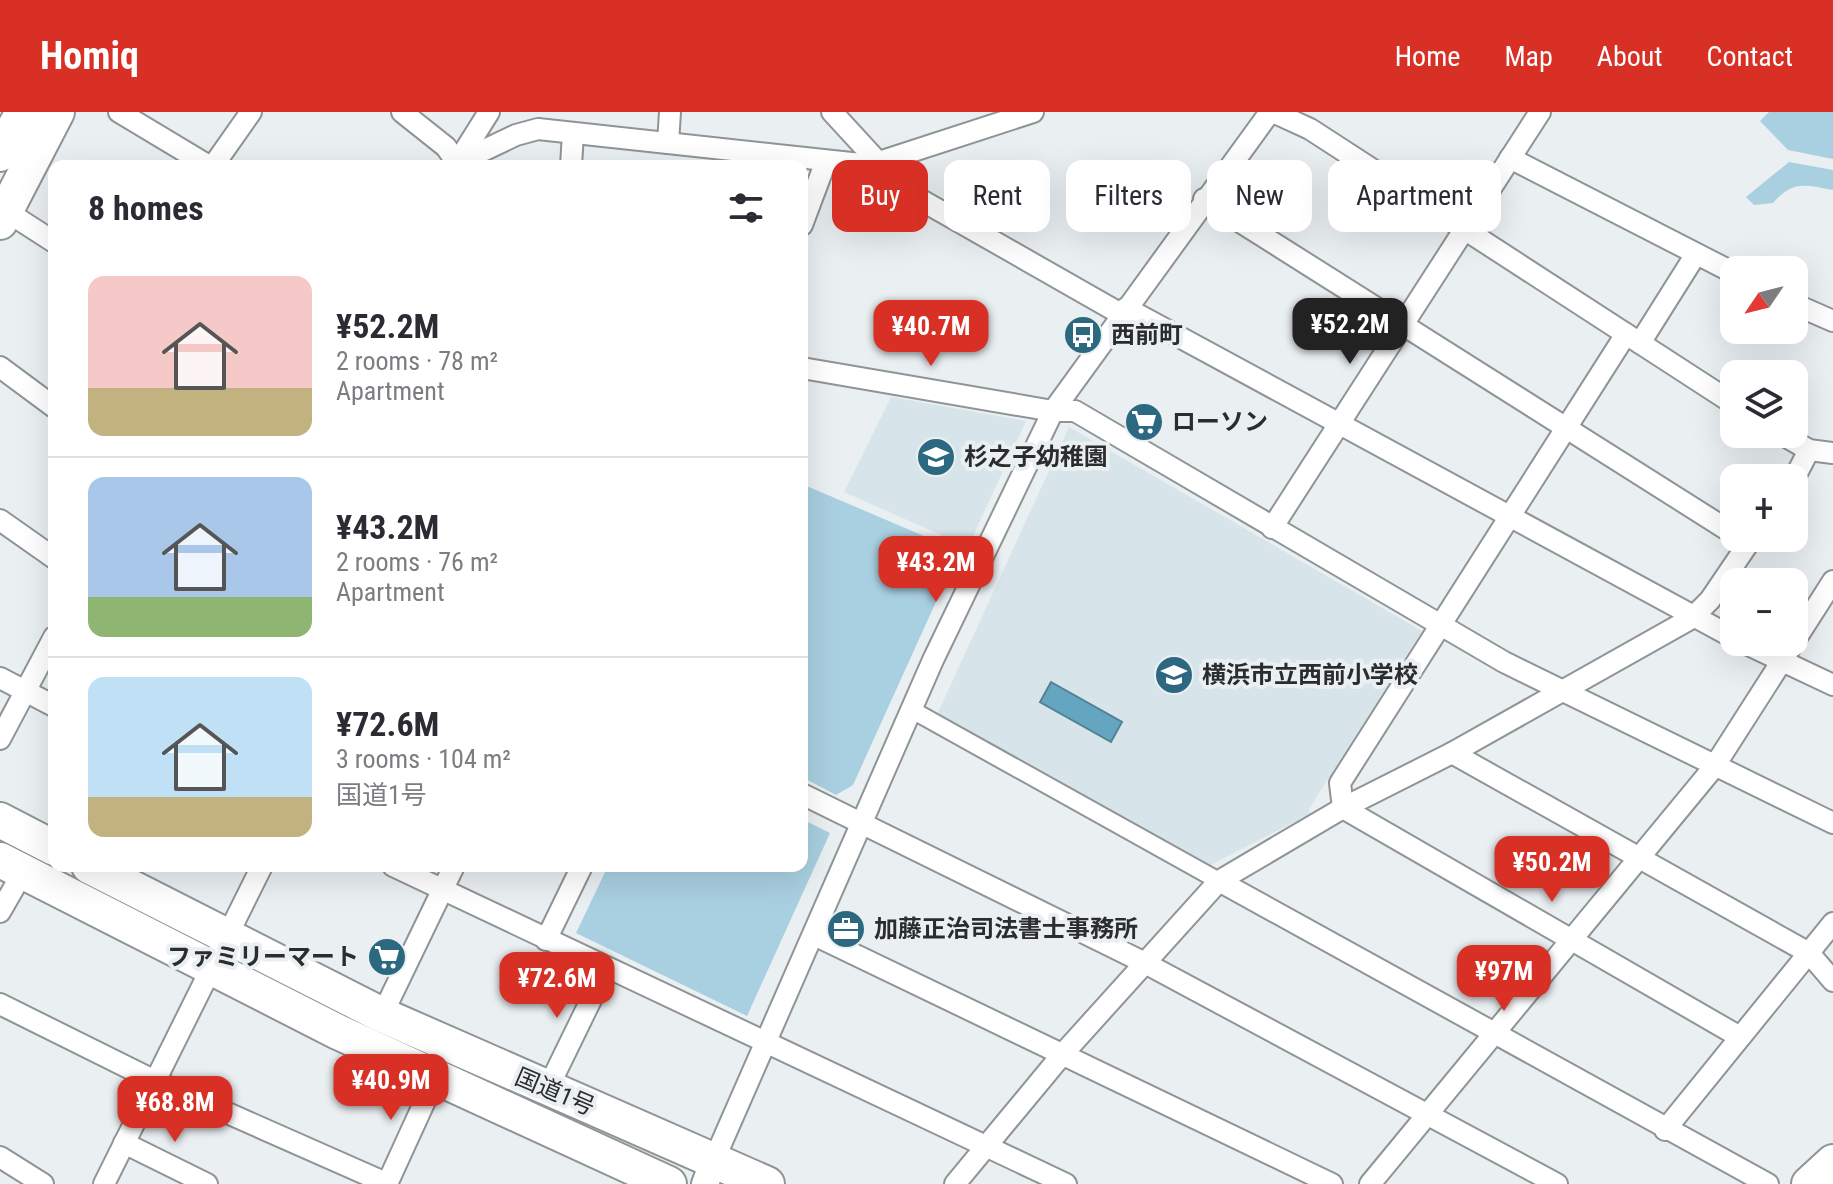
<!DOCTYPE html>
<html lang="en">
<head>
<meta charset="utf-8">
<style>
	body { margin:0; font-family:"Roboto Condensed","Noto Sans JP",sans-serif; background:#f2f2f3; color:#2b2b33; height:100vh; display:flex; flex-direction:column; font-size:30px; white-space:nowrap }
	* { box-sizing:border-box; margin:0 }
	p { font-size:26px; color:#7c7c81 }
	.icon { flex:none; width:44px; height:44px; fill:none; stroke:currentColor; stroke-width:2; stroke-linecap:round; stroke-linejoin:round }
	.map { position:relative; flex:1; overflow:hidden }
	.drawer { position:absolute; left:48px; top:48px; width:760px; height:712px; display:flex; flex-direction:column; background:#fff; border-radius:16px; box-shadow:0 8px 32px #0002 }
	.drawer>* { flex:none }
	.guide { position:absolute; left:832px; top:48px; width:760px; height:72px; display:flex; gap:16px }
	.needle { width:52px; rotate:235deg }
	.fabs { position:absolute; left:1720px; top:144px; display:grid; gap:16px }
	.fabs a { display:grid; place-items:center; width:88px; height:88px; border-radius:16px; background:#fff; box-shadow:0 8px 32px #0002; font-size:40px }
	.price { position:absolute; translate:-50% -68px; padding:0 18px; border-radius:16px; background:#d93025; color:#fff; font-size:26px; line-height:52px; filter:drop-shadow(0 2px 4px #0008) }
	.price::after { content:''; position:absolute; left:50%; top:48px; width:24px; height:18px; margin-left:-12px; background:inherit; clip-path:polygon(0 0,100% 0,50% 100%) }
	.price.current { background:#222; color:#fff }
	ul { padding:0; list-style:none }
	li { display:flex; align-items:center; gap:24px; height:200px; padding:0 40px }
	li+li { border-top:2px solid #e1e1e2 }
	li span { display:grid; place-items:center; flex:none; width:224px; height:160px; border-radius:16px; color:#555 }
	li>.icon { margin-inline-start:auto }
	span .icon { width:96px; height:96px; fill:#fffc; stroke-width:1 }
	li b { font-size:34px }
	h2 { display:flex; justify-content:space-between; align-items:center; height:96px; padding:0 40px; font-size:34px }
	.tag { padding:0 28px; border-radius:16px; background:#fff; box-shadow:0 8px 32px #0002; font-size:28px; line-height:72px }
	.tag.current { background:#d93025; color:#fff }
	header { display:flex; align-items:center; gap:48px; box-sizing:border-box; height:112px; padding:0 40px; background:#d93025; color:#fff }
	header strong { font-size:38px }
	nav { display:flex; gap:44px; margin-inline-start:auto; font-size:28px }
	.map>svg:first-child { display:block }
	.built { fill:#d7e5eb }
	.green { fill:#a9d0e1 }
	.water { fill:#64a5c0; stroke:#538194; stroke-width:2 }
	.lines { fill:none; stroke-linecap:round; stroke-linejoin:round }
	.pedestrian-casing { stroke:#8f9496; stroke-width:20 }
	.minor-casing { stroke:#8f9496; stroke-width:24 }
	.tertiary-casing { stroke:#8f9496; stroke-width:30 }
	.primary-casing { stroke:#8f9496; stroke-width:38 }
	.trunk-casing { stroke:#8f9496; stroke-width:38 }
	.pedestrian { stroke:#fff; stroke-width:16 }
	.minor { stroke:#fff; stroke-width:20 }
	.tertiary { stroke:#fff; stroke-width:26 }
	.primary { stroke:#fff; stroke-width:34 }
	.trunk { stroke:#fff; stroke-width:34 }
	.labels { text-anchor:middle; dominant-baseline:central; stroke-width:8; stroke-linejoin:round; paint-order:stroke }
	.poi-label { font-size:24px; font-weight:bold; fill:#2a2c2d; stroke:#eaeff2; text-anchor:start }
	.street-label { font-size:24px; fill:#2a2c2d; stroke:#eaeff2 }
</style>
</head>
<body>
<header>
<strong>Homiq</strong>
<nav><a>Home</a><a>Map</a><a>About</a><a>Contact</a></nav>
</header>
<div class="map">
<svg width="1833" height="1072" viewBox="0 0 1833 1072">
	<rect width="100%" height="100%" fill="#eaeff2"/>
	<g class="built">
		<polygon points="891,285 1026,309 968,435 844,380"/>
		<polygon points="1069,315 1422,519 1309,697 1310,702 1203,757 935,607"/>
	</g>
	<g class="green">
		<polygon points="1769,0 1833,0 1833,47 1788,38 1760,9"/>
		<path d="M1789 50 1833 58V78C1805 73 1793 68 1773 91L1754 93 1746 85Z"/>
		<polygon points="802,372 959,439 853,673 836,683 802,665"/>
		<polygon points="802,707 830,721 747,904 576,821 608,754 802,754"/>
	</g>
	<polygon class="water" points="1051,570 1122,610 1111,630 1040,590"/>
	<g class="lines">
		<g class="pedestrian-casing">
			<polyline id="pedestrian" points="912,598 1219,769"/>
		</g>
		<g class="minor-casing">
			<g id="minor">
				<polyline points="119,0 209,54"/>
				<polyline points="402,0 446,35 457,51 489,0"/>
				<polyline points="832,0 878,50"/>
				<polyline points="1273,0 1310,17 1734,292"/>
				<polyline points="668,31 670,0"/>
				<polyline points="1510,46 1734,161"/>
				<polyline points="870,53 893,72 1121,202"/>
				<polyline points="213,54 251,0"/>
				<polyline points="451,54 516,23 538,17 870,53 1033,0"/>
				<polyline points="571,54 573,21"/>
				<polyline points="1204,87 1734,422"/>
				<polyline points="6,99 54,130"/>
				<polyline points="802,113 826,49"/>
				<polyline points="1794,192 1833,209"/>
				<polyline points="1126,196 1734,526"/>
				<polyline points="1626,222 1340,671 1343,696 1740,925"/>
				<polyline points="1640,231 1696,142"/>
				<polyline points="0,255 54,295"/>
				<polyline points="802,256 1053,299 1075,299 1504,550 1833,711"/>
				<polyline points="1781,322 1809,338 1833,341"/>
				<polyline points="1794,367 1809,338"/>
				<polyline points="0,408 54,446"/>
				<polyline points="1272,416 1540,0"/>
				<polyline points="1742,530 1833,573"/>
				<polyline points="0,566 54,594"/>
				<polyline points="0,627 54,525"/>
				<polyline points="1452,641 1809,841 1833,869"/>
				<polyline points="802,682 1143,850 1557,1072"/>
				<polyline points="393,754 1066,1072"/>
				<polyline points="1219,769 1768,1072"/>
				<polyline points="0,800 23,760"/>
				<polyline points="814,823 1332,1072"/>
				<polyline points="546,828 582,754"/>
				<polyline points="0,892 155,969 388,1072"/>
				<polyline points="382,903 454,754"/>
				<polyline points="547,978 606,857"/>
				<polyline points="1665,1018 1833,811"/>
				<polyline points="124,1031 207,1072"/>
				<polyline points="0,1045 43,1072"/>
				<polyline points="714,1048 933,548 1053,299 1270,0"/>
				<polyline points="104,1072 262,754"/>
				<polyline points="387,1072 435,967"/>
				<polyline points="955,1072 1061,944 1219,769 1343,696 1452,641 1692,506 1710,488 1752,426"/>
				<polyline points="1370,1072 1714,655 1833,469"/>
			</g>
		</g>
		<g class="tertiary-casing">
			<polyline id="tertiary" points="705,1072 714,1048"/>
		</g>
		<g class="primary-casing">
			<g id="primary">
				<polyline points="0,42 23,0"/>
				<polyline points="0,110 57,0"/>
				<polyline points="1809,1072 1833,1050"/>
			</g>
		</g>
		<g class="trunk-casing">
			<g id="trunk">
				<polyline points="0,708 54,736"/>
				<polyline points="0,748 338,920 669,1072"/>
				<polyline points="89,754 382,903 767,1072"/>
			</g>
		</g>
		<use href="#pedestrian" class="pedestrian"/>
		<use href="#minor" class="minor"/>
		<use href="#tertiary" class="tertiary"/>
		<use href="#primary" class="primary"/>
		<use href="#trunk" class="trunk"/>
	</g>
	<defs>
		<g id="bus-disc" transform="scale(2)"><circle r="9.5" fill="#2c6980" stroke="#eaeff2"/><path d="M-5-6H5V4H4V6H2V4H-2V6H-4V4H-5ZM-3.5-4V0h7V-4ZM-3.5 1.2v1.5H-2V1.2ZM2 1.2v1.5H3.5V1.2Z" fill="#fff"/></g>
		<g id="supermarket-disc" transform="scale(2)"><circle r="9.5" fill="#2c6980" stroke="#eaeff2"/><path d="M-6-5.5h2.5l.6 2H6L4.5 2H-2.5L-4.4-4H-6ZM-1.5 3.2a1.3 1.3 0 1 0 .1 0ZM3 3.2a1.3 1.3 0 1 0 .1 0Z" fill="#fff"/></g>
		<g id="school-disc" transform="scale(2)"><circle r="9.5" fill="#2c6980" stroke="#eaeff2"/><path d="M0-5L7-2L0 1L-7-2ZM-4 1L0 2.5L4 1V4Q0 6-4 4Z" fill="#fff"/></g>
		<g id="office-disc" transform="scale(2)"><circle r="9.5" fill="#2c6980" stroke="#eaeff2"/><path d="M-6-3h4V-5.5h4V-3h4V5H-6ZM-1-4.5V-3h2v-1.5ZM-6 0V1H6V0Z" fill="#fff"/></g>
	</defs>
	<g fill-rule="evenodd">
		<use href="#bus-disc" x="1083" y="223"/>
		<use href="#supermarket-disc" x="1144" y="310"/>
		<use href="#school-disc" x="936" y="345"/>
		<use href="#school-disc" x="1174" y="563"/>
		<use href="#office-disc" x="846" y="817"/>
		<use href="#supermarket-disc" x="387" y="845"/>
	</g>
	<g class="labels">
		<g class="poi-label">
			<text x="1111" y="223">西前町</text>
			<text x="1172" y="310">ローソン</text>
			<text x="964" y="345">杉之子幼稚園</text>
			<text x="1202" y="563">横浜市立西前小学校</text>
			<text x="874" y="817">加藤正治司法書士事務所</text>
			<text x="359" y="845" text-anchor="end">ファミリーマート</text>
		</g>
		<g class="street-label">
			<text transform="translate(555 980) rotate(23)">国道1号</text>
		</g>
	</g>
</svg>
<div class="fabs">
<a><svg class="needle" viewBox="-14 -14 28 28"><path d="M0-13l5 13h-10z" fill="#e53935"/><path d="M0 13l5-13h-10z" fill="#7c7c81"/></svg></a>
<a><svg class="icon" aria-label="layers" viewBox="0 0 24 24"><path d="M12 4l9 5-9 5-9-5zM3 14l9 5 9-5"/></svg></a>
<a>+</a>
<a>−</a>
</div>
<b class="price current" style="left:1350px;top:254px">¥52.2M</b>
<b class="price" style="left:931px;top:256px">¥40.7M</b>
<b class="price" style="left:936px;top:492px">¥43.2M</b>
<b class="price" style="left:1552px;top:792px">¥50.2M</b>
<b class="price" style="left:1504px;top:901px">¥97M</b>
<b class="price" style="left:557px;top:908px">¥72.6M</b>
<b class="price" style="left:391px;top:1010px">¥40.9M</b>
<b class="price" style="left:175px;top:1032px">¥68.8M</b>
<div class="guide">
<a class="tag current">Buy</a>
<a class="tag">Rent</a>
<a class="tag">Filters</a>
<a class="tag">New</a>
<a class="tag">Apartment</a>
</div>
<section class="drawer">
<h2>8 homes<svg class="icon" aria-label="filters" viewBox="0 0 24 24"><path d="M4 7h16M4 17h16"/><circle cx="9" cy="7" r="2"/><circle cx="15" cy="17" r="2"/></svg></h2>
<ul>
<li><span style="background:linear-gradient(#f6c9c9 70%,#c2b280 0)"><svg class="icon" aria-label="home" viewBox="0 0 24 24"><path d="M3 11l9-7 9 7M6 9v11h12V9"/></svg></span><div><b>¥52.2M</b><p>2 rooms · 78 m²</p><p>Apartment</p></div></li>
<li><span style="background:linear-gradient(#a9c7e8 75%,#8fb573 0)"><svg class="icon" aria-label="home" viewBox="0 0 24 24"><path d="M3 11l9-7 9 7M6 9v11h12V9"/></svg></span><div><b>¥43.2M</b><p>2 rooms · 76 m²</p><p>Apartment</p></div></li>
<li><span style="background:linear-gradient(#bfe0f5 75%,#c2b280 0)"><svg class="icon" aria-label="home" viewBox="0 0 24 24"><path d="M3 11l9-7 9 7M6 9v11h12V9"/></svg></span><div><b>¥72.6M</b><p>3 rooms · 104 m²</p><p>国道1号</p></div></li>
</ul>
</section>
</div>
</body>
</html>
